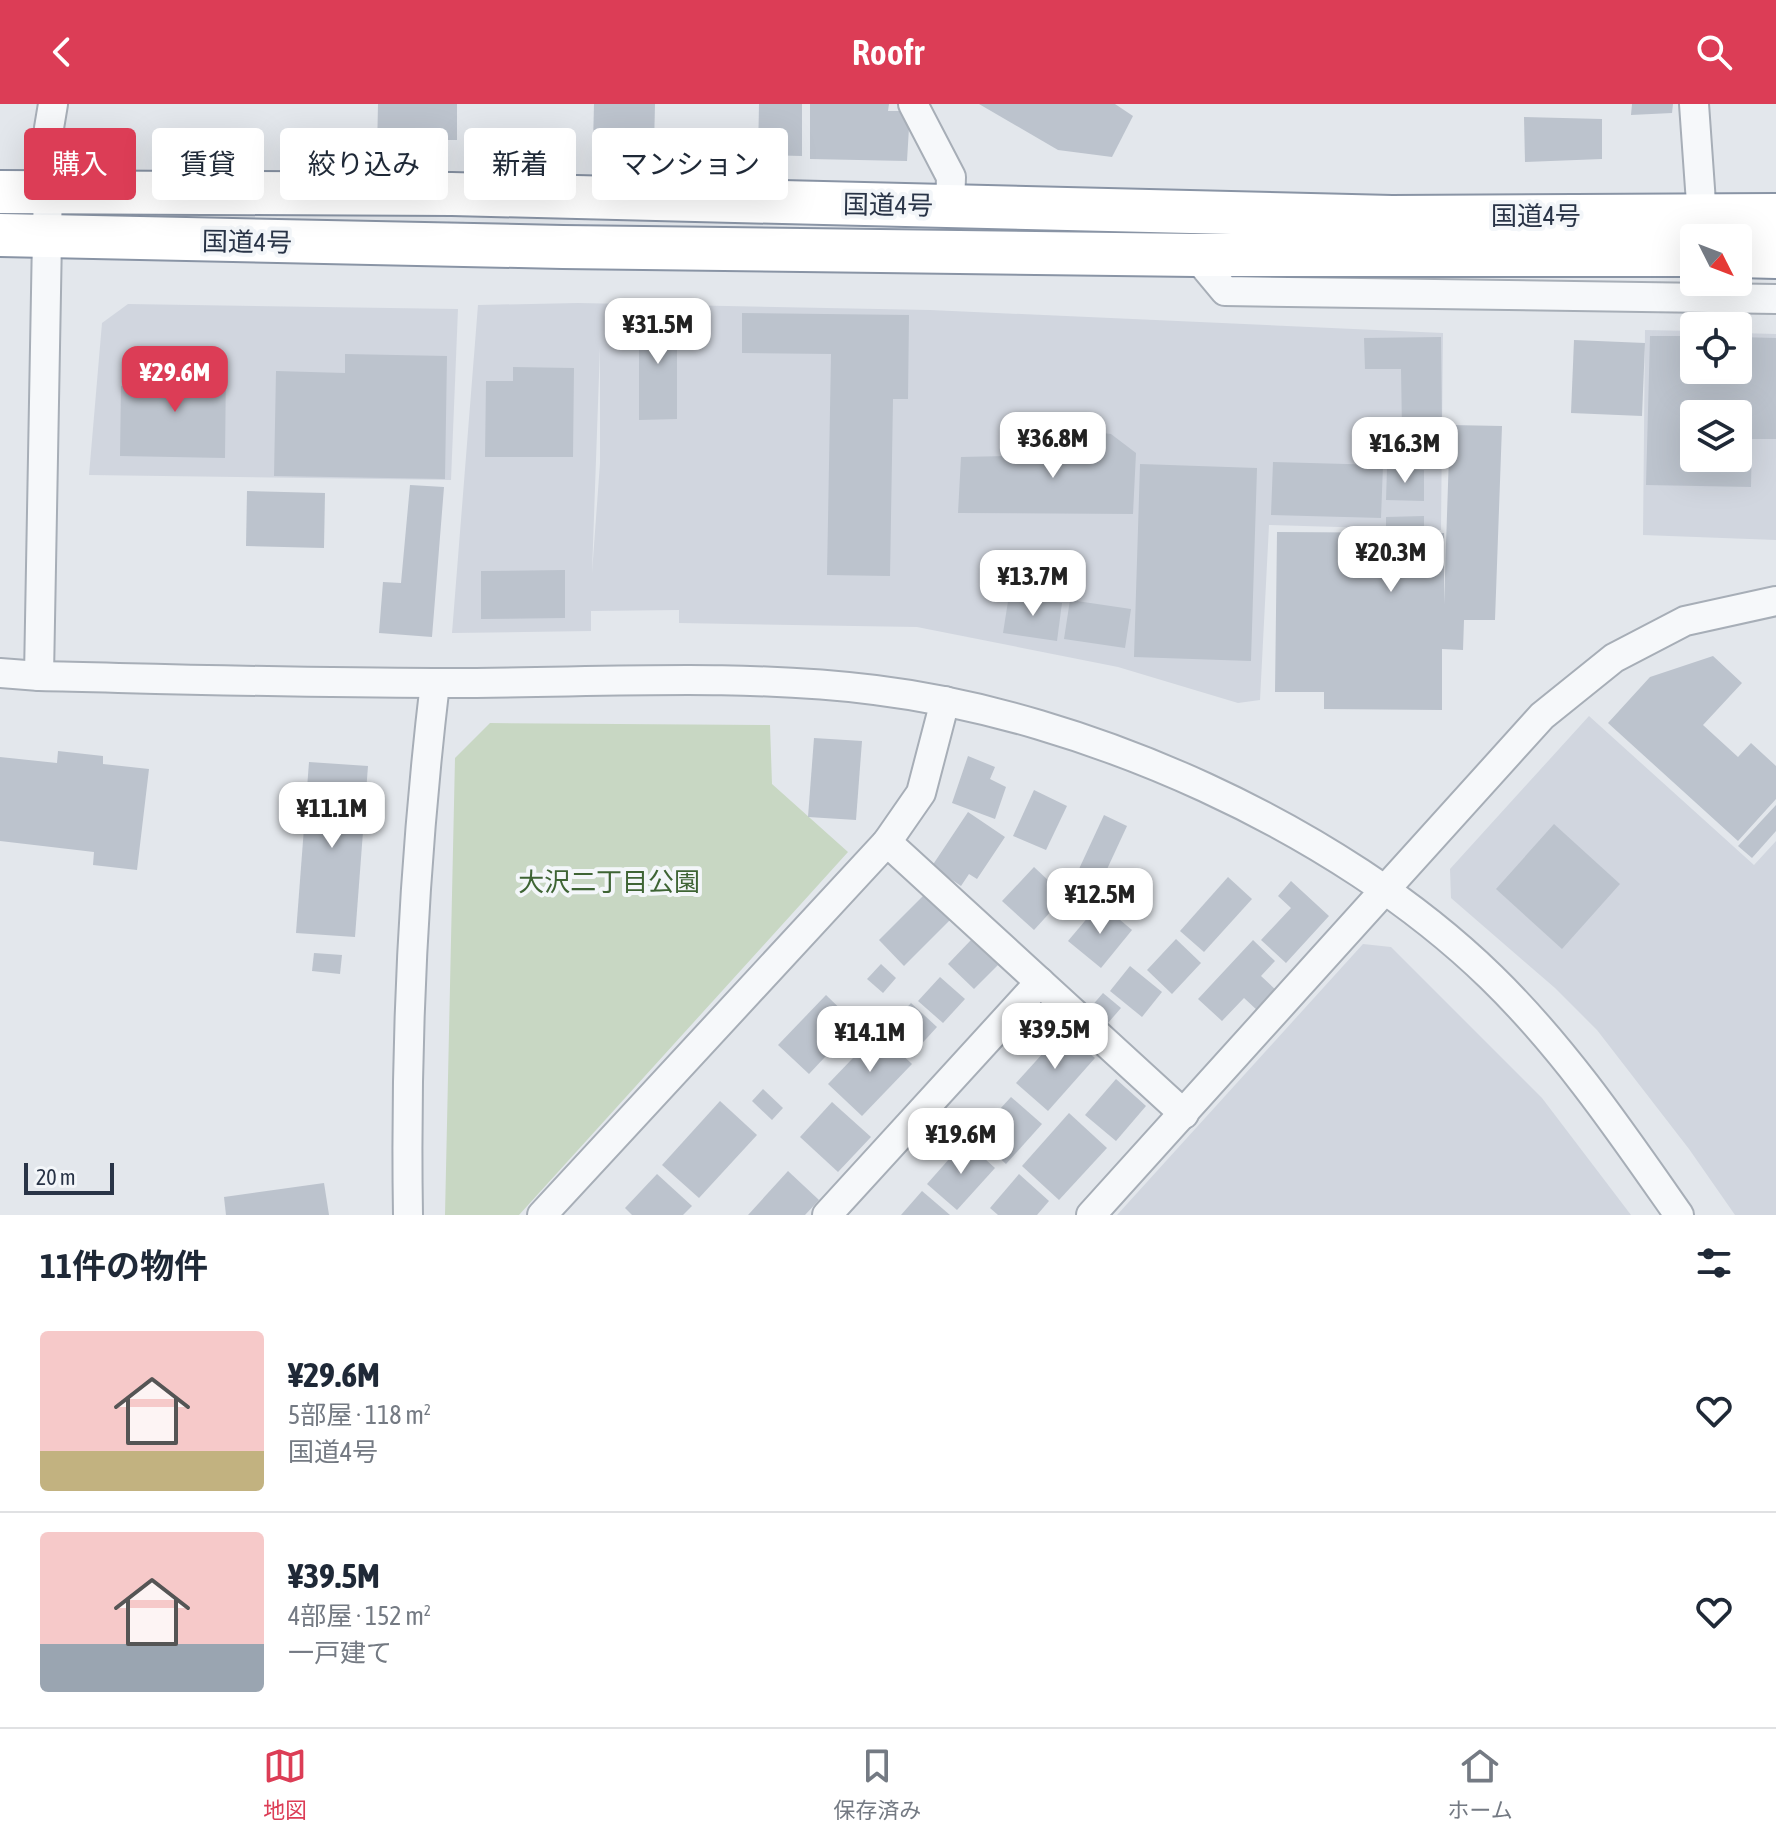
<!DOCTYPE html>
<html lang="ja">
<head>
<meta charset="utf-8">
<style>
	body { margin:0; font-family:"Asap Condensed","Noto Sans JP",sans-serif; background:#f2f2f3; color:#1f2937; height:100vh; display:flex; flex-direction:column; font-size:30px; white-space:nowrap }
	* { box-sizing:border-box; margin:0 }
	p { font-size:26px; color:#747a83 }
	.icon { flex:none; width:44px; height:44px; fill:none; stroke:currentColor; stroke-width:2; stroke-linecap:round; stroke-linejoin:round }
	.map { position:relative; height:1111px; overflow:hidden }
	.sheet { display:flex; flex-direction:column; background:#fff; flex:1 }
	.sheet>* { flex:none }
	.banner { position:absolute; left:24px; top:24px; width:800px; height:72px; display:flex; gap:16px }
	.needle { width:52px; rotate:132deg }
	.buttons { position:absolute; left:1680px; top:120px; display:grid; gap:16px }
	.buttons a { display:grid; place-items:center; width:72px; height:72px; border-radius:8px; background:#fff; box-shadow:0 8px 32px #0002; font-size:40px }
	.scale { position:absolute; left:24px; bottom:20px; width:90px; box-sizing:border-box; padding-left:8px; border:4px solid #293447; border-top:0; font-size:22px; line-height:28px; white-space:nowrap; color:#293447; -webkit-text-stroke:6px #f3f6f9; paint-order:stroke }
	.price { position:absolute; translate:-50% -68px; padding:0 18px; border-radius:16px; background:#fff; color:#222; font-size:26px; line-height:52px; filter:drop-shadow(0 2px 4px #0008) }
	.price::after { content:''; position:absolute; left:50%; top:48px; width:24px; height:18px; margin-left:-12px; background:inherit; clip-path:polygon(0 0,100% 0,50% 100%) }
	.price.selected { background:#dc3d56; color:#fff }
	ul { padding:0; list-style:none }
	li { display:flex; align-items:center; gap:24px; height:200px; padding:0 40px }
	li+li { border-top:2px solid #e0e1e3 }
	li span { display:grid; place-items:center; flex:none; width:224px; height:160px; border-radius:8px; color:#555 }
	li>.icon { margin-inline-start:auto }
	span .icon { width:96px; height:96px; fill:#fffc; stroke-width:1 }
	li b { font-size:34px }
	h2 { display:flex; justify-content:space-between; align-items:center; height:96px; padding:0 40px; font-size:34px }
	.chip { padding:0 28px; border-radius:8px; background:#fff; box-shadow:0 8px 32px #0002; font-size:28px; line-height:72px }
	.chip.selected { background:#dc3d56; color:#fff }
	header { display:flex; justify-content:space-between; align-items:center; height:104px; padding:0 40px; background:#dc3d56; color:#fff; font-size:36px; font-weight:600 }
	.dock { display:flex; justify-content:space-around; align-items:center; height:112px; border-top:2px solid #e0e1e3; background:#fff; font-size:22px; color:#747a83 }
	.dock a { display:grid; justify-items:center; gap:4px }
	.dock .selected { color:#dc3d56 }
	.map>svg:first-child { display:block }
	.built { fill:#d1d6df; fill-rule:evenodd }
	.green { fill:#c8d7c3 }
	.building { fill:#bcc3cd; fill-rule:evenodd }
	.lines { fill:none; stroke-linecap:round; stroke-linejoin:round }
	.minor-casing { stroke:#a7aeb7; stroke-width:32 }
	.highway-casing { stroke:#8994a5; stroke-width:46 }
	.minor { stroke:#f6f8fa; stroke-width:28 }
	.highway { stroke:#fff; stroke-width:42 }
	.labels { text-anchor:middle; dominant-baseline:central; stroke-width:8; stroke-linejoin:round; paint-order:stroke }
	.street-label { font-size:26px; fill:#293447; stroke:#f3f6f9 }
	.park-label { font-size:26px; fill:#3e6434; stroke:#f3f6f9 }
</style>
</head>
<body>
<header><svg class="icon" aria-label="back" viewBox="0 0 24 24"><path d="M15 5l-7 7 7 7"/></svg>Roofr<svg class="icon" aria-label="search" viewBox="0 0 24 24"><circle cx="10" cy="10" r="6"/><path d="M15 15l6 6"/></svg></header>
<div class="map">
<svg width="1776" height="1111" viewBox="0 0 1776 1111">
	<rect width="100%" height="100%" fill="#e3e7ec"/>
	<g class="built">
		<path d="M578 199 930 206 1443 229 1441 426 1269 421 1260 596 1238 599 1118 563 917 523 679 519V506L591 507V527L452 529 478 201ZM600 242V359L592 469 600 243Z"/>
		<polygon points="128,200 458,205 451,376 89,371 102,219"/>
		<path d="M1645 226 1694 227V266H1738V229L1776 230V436L1643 431ZM1694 310H1738V354H1694Z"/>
		<polygon points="1589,612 1754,761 1776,737 1776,1111 1735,1111 1689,1045 1597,926 1555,884 1451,794 1450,765"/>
		<polygon points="1363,840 1391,843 1542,994 1631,1111 1117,1111"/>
	</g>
	<polygon class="green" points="490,619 770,621 772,680 848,748 519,1111 445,1111 455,654"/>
	<g class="building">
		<polygon points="378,0 457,0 457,36 446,36 445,47 377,47"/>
		<polygon points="594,0 655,0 654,42 593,40"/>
		<polygon points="759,0 802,0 802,52 758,51"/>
		<polygon points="810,0 889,0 888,7 910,7 907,57 810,55"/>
		<polygon points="979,0 1115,0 1133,12 1112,53 1058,46"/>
		<polygon points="1632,0 1673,0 1672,9 1631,11"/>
		<polygon points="1524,13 1602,15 1602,55 1525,58"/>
		<polygon points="677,207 677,315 639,316 639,208"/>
		<polygon points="742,209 909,211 908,295 893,295 890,472 827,471 831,250 742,249"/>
		<path d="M1650 232H1694V266H1738V233L1776 234V335H1752L1751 383 1646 381ZM1694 310H1738V354H1694Z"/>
		<polygon points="1441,233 1442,325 1402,326 1401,265 1365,265 1364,234"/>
		<polygon points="1574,236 1645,239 1642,312 1571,309"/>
		<polygon points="345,250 447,252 445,375 274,372 276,267 345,269"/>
		<polygon points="226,262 225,354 120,352 121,282 143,282 145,265"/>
		<polygon points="513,263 574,264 573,353 485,353 486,277 513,277"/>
		<polygon points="1450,321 1502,322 1495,516 1464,516 1463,546 1442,545 1442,606 1324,605 1324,588 1275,588 1277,428 1444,429 1444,501"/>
		<polygon points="1095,328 1111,330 1136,349 1133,410 958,409 961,353 1051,351 1064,338"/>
		<polygon points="1273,358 1383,361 1381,414 1271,411"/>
		<polygon points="1140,360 1257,364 1251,557 1134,553"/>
		<polygon points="1387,365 1424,366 1424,397 1386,396"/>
		<polygon points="410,381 444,383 432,533 379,529 383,478 401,479"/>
		<polygon points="247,387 325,389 324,444 246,442"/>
		<polygon points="1424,412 1424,423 1386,424 1386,413"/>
		<polygon points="565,466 565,514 481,515 481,467"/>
		<polygon points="1009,491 1062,499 1057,537 1003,529"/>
		<polygon points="1070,496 1131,505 1125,544 1064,535"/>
		<polygon points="1713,552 1742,579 1703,621 1738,653 1751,639 1776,662 1776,695 1738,737 1608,619 1650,573"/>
		<polygon points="814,634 862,637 856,716 808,713"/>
		<polygon points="58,647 103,652 103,660 149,665 137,766 93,761 94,748 0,737 0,653 57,659"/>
		<polygon points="968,652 995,663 990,675 1006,683 995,715 952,699"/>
		<polygon points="309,658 368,662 355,833 296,829"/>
		<polygon points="1034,686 1067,702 1046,746 1013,732"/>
		<polygon points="1776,701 1776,727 1752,754 1738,742"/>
		<polygon points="968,708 1005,733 977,775 969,770 961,782 932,762"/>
		<polygon points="1104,711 1127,722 1102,776 1079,765"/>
		<polygon points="1554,720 1620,780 1562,845 1496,785"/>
		<polygon points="1034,763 1065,792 1034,826 1002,797"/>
		<polygon points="1228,773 1252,795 1204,848 1180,827"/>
		<polygon points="1291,777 1329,812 1286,859 1261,836 1291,804 1278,792"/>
		<polygon points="924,791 950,816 904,862 879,836"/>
		<polygon points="1100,799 1132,826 1101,864 1068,837"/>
		<polygon points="1176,835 1201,859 1172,890 1147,866"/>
		<polygon points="971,836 998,861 974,885 948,860"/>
		<polygon points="1253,836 1275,857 1261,872 1277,887 1258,907 1244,894 1222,917 1198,895"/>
		<polygon points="314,849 342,851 340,870 312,867"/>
		<polygon points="881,860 896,874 883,889 867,875"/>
		<polygon points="1130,862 1162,888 1142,913 1110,887"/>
		<polygon points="940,873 965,895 943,919 918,897"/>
		<polygon points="1103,889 1121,904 1108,919 1090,904"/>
		<polygon points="826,891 856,920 809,970 778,941"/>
		<polygon points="911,899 937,923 916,946 890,922"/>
		<polygon points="1063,927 1095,954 1048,1007 1016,979"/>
		<polygon points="878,928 912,960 862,1012 828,980"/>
		<polygon points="1116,975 1146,1002 1116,1037 1085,1011"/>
		<polygon points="763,985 783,1004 772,1016 752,997"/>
		<polygon points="1011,993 1042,1020 1006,1060 975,1032"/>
		<polygon points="720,997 757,1031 699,1094 662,1061"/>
		<polygon points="832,998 871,1033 838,1068 800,1033"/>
		<polygon points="1069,1009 1107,1044 1059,1096 1022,1062"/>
		<polygon points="965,1037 995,1064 957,1106 927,1080"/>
		<polygon points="788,1067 819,1096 805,1111 748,1111"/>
		<polygon points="657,1070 692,1102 683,1111 632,1111 625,1104"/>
		<polygon points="1019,1070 1049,1097 1037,1111 998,1111 990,1104"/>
		<polygon points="324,1079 329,1111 226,1111 224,1093"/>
		<polygon points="922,1087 950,1111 901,1111"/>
	</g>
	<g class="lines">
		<g class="minor-casing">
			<g id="minor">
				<polyline points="913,0 951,73 950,103"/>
				<polyline points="1694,0 1703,127"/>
				<polyline points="1195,151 1225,187 1776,195"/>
				<path d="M0 569 39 572C171 575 303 579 434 579 581 580 729 568 875 586 1087 612 1338 724 1491 873 1564 944 1621 1028 1679 1111"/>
				<polyline points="39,572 49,24 53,0"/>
				<polyline points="887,738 1184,1010"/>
				<path d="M408 1111C405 933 414 756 435 579"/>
				<polyline points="542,1111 887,738 921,689 945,597"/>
				<polyline points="827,1111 1040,878"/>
				<polyline points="1091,1111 1542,612 1614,554 1685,517 1776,497"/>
			</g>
		</g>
		<g class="highway-casing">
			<g id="highway">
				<polyline points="0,88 452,90 1392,113 1776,111"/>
				<polyline points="0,131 563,143 1195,151 1694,151"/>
				<polyline points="1738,152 1776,153"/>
			</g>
		</g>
		<use href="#minor" class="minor"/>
		<use href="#highway" class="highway"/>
	</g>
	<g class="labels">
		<g class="street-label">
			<text transform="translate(888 101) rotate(1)">国道4号</text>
			<text x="1536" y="112">国道4号</text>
			<text transform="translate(247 138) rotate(1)">国道4号</text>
		</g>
		<g class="park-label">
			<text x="609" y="778">大沢二丁目公園</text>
		</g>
	</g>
</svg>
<div class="buttons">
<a><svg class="needle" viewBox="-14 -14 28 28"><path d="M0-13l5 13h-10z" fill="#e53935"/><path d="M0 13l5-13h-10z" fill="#747a83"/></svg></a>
<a><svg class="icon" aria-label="locate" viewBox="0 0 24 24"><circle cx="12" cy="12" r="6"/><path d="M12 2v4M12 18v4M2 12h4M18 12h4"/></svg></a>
<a><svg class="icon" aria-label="layers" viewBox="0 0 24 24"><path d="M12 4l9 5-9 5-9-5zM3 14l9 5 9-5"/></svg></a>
</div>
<div class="scale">20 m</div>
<b class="price" style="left:658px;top:262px">¥31.5M</b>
<b class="price selected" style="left:175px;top:310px">¥29.6M</b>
<b class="price" style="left:1053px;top:376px">¥36.8M</b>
<b class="price" style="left:1405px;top:381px">¥16.3M</b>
<b class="price" style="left:1391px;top:490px">¥20.3M</b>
<b class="price" style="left:1033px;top:514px">¥13.7M</b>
<b class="price" style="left:332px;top:746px">¥11.1M</b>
<b class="price" style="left:1100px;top:832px">¥12.5M</b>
<b class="price" style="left:1055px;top:967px">¥39.5M</b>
<b class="price" style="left:870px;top:970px">¥14.1M</b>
<b class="price" style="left:961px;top:1072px">¥19.6M</b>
<div class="banner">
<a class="chip selected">購入</a>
<a class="chip">賃貸</a>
<a class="chip">絞り込み</a>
<a class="chip">新着</a>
<a class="chip">マンション</a>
</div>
</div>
<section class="sheet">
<h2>11件の物件<svg class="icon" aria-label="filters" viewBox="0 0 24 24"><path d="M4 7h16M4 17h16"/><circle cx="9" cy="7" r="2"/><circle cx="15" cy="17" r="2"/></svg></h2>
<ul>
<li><span style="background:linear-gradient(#f6c9c9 75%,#c2b280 0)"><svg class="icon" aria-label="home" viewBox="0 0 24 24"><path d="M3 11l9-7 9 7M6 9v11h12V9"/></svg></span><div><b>¥29.6M</b><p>5部屋 · 118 m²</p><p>国道4号</p></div><svg class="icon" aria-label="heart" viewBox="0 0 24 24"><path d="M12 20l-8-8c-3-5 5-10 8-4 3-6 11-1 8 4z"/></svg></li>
<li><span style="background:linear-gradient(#f6c9c9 70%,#9aa5b1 0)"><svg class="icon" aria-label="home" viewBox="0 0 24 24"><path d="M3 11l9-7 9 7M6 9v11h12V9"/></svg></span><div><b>¥39.5M</b><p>4部屋 · 152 m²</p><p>一戸建て</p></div><svg class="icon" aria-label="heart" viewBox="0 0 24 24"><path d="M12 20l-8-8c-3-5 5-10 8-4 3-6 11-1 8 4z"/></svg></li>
</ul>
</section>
<nav class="dock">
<a class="selected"><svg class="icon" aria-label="map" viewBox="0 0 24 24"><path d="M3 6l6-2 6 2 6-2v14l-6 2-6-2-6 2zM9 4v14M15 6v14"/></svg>地図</a>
<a><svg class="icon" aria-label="saved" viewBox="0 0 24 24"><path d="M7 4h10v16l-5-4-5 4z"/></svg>保存済み</a>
<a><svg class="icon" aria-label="home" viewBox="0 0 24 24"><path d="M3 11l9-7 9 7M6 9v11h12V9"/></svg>ホーム</a>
</nav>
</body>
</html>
